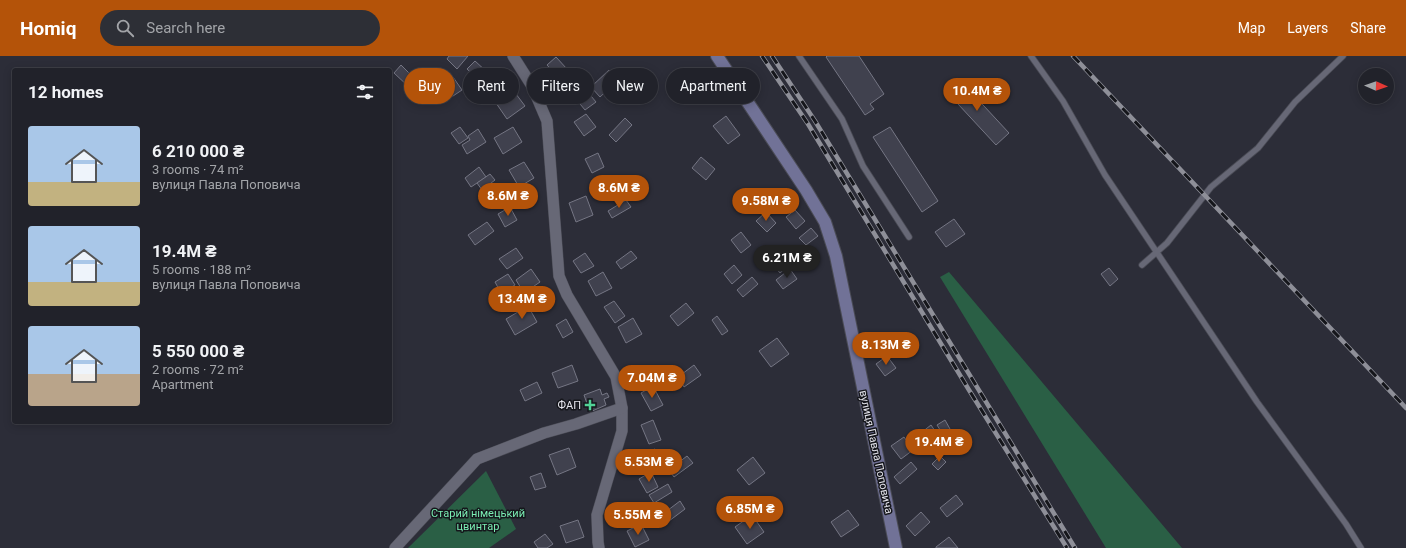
<!DOCTYPE html>
<html lang="en">
<head>
<meta charset="utf-8">
<style>
	body { margin:0; font-family:Roboto,sans-serif; background:#2d2f36; color:#f1f3f6; height:100vh; display:flex; flex-direction:column; font-size:15px; white-space:nowrap }
	* { box-sizing:border-box; margin:0 }
	p { font-size:13px; color:#a2a4a8 }
	.icon { flex:none; width:22px; height:22px; fill:none; stroke:currentColor; stroke-width:2; stroke-linecap:round; stroke-linejoin:round }
	.map { position:relative; flex:1; overflow:hidden }
	.sheet { position:absolute; left:12px; top:12px; width:380px; height:356px; display:flex; flex-direction:column; background:#21222a; border-radius:4px; box-shadow:0 2px 10px #0003,0 0 0 1px #3e3f47 }
	.sheet>* { flex:none }
	.guide { position:absolute; left:404px; top:12px; width:380px; height:36px; display:flex; gap:8px }
	.needle { width:26px; rotate:92deg }
	.buttons { position:absolute; left:1358px; top:12px; display:grid; gap:8px }
	.buttons a { display:grid; place-items:center; width:36px; height:36px; border-radius:50%; background:#21222a; box-shadow:0 2px 10px #0003,0 0 0 1px #3e3f47; font-size:20px }
	.price { position:absolute; translate:-50% -34px; padding:0 9px; border-radius:14px; background:#b45309; color:#fff; font-size:13px; line-height:26px; filter:drop-shadow(0 1px 2px #0008) }
	.price::after { content:''; position:absolute; left:50%; top:24px; width:12px; height:9px; margin-left:-6px; background:inherit; clip-path:polygon(0 0,100% 0,50% 100%) }
	.price.active { background:#222; color:#fff }
	ul { padding:0; list-style:none }
	li { display:flex; align-items:center; gap:12px; height:100px; padding:0 16px }
	li span { display:grid; place-items:center; flex:none; width:112px; height:80px; border-radius:4px; color:#555 }
	li>.icon { margin-inline-start:auto }
	span .icon { width:48px; height:48px; fill:#fffc; stroke-width:1 }
	li b { font-size:17px }
	h2 { display:flex; justify-content:space-between; align-items:center; height:48px; padding:0 16px; font-size:17px }
	.pill { padding:0 14px; border-radius:18px; background:#21222a; box-shadow:0 2px 10px #0003,0 0 0 1px #3e3f47; font-size:14px; line-height:36px }
	.pill.active { background:#b45309; color:#fff }
	header { display:flex; align-items:center; gap:24px; box-sizing:border-box; height:56px; padding:0 20px; background:#b45309; color:#fff }
	header strong { font-size:19px }
	nav { display:flex; gap:22px; margin-inline-start:auto; font-size:14px }
	.search { width:280px; height:36px; background:#2d2f36; display:flex; align-items:center; gap:10px; box-sizing:border-box; padding:0 14px; border-radius:22px; color:#a2a4a8; font-size:15px }
	.map>svg:first-child { display:block }
	.green { fill:#2a5f45 }
	.building { fill:#40414e; stroke:#757684 }
	.lines { fill:none; stroke-linecap:round; stroke-linejoin:round }
	.lane-casing { stroke:#4a4b55; stroke-width:7 }
	.street-casing { stroke:#4a4b55; stroke-width:12 }
	.secondary-casing { stroke:#4a4b55; stroke-width:14 }
	.lane { stroke:#676876; stroke-width:5.5 }
	.street { stroke:#676876; stroke-width:11 }
	.secondary { stroke:#717297; stroke-width:12 }
	.rail-casing { stroke:#8e8f98; stroke-width:4.5 }
	.rail { stroke:#15161b; stroke-width:3; stroke-dasharray:9; stroke-linecap:butt }
	.poi-dot { fill:#52d397; stroke:#15161b; stroke-width:1.5 }
	.labels { text-anchor:middle; dominant-baseline:central; stroke-width:3; stroke-linejoin:round; paint-order:stroke }
	.poi-label { font-size:11px; fill:#e5e5ed; stroke:#15161b; text-anchor:end }
	.street-label { font-size:11px; fill:#e5e5ed; stroke:#15161b }
	.park-label { font-size:11px; fill:#7aedb3; stroke:#15161b }
</style>
</head>
<body>
<header>
<strong>Homiq</strong>
<div class="search"><svg class="icon" aria-label="search" viewBox="0 0 24 24"><circle cx="10" cy="10" r="6"/><path d="M15 15l6 6"/></svg>Search here</div>
<nav><a>Map</a><a>Layers</a><a>Share</a></nav>
</header>
<div class="map">
<svg width="1406" height="492" viewBox="0 0 1406 492">
	<rect width="100%" height="100%" fill="#2c2d38"/>
	<g class="green">
		<polygon points="949,216 1182,492 1106,492 940,221"/>
		<polygon points="486,415 516,473 489,492 408,492"/>
	</g>
	<g class="building">
		<polygon points="449,0 468,0 457,13 447,3"/>
		<polygon points="827,0 859,0 884,38 870,48 874,53 865,59 826,1"/>
		<polygon points="556,1 567,13 558,21 547,9"/>
		<polygon points="475,5 487,16 479,24 467,13"/>
		<polygon points="401,9 416,24 409,31 394,17"/>
		<polygon points="609,14 618,24 600,41 591,31"/>
		<polygon points="453,21 462,34 444,46 436,33"/>
		<polygon points="958,22 1009,77 996,89 945,34"/>
		<polygon points="582,29 596,46 585,54 571,37"/>
		<polygon points="513,34 525,50 507,63 496,47"/>
		<polygon points="586,58 596,71 584,80 574,66"/>
		<polygon points="726,60 740,79 728,88 713,70"/>
		<polygon points="625,62 632,69 616,86 609,79"/>
		<polygon points="460,71 468,82 459,88 451,77"/>
		<polygon points="513,71 522,86 503,98 494,82"/>
		<polygon points="890,71 938,145 922,156 873,81"/>
		<polygon points="478,73 486,86 467,98 462,89 470,84 468,80"/>
		<polygon points="598,97 604,111 592,117 585,103"/>
		<polygon points="701,101 715,113 706,124 692,112"/>
		<polygon points="524,106 534,122 519,131 509,114"/>
		<polygon points="479,111 486,121 471,131 465,122"/>
		<polygon points="490,118 495,124 482,134 477,127"/>
		<polygon points="609,123 614,131 602,139 597,131"/>
		<polygon points="586,140 593,159 576,166 569,147"/>
		<polygon points="626,144 631,151 612,162 608,155"/>
		<polygon points="510,151 517,164 505,171 498,158"/>
		<polygon points="795,154 805,165 796,173 786,161"/>
		<polygon points="766,156 776,167 767,176 756,165"/>
		<polygon points="954,163 965,178 946,191 935,176"/>
		<polygon points="487,166 494,175 475,189 468,179"/>
		<polygon points="811,172 818,180 806,189 799,182"/>
		<polygon points="741,176 751,189 741,197 731,184"/>
		<polygon points="516,192 523,202 507,213 499,203"/>
		<polygon points="783,194 793,206 780,217 770,205"/>
		<polygon points="631,195 637,202 621,213 616,206"/>
		<polygon points="585,197 594,210 581,217 573,205"/>
		<polygon points="734,209 742,219 732,228 724,218"/>
		<polygon points="1109,212 1118,223 1110,230 1101,218"/>
		<polygon points="531,213 540,226 524,237 516,224"/>
		<polygon points="790,213 797,223 783,233 776,224"/>
		<polygon points="603,216 612,232 596,240 588,225"/>
		<polygon points="508,218 515,229 501,237 495,226"/>
		<polygon points="752,221 758,228 743,241 737,234"/>
		<polygon points="614,245 625,260 615,267 604,251"/>
		<polygon points="686,247 694,257 678,270 670,260"/>
		<polygon points="528,250 537,266 515,279 506,263"/>
		<polygon points="717,260 728,275 722,279 712,264"/>
		<polygon points="633,262 642,278 626,287 618,271"/>
		<polygon points="566,263 573,276 563,282 556,269"/>
		<polygon points="777,282 789,298 771,311 759,295"/>
		<polygon points="887,300 896,312 885,320 876,308"/>
		<polygon points="572,309 578,325 558,332 552,317"/>
		<polygon points="694,309 701,319 684,331 678,321"/>
		<polygon points="537,326 542,337 525,345 520,334"/>
		<polygon points="653,330 663,349 651,355 641,337"/>
		<polygon points="600,333 602,339 607,337 609,341 604,343 606,349 590,356 584,339"/>
		<polygon points="653,364 661,384 649,388 641,369"/>
		<polygon points="945,364 950,373 942,377 937,369"/>
		<polygon points="931,369 939,381 920,395 912,384"/>
		<polygon points="904,381 913,394 901,403 891,390"/>
		<polygon points="569,392 576,411 557,419 549,399"/>
		<polygon points="655,393 659,402 655,404 657,409 644,415 638,400"/>
		<polygon points="687,400 693,407 674,421 669,414"/>
		<polygon points="940,400 946,406 938,414 932,408"/>
		<polygon points="753,401 765,417 749,429 737,414"/>
		<polygon points="911,406 917,413 900,428 894,421"/>
		<polygon points="651,416 658,431 647,437 639,423"/>
		<polygon points="541,417 546,431 535,434 530,421"/>
		<polygon points="668,428 672,436 654,447 649,439"/>
		<polygon points="956,439 963,448 947,461 940,452"/>
		<polygon points="680,445 685,453 661,471 655,464"/>
		<polygon points="633,449 638,458 617,469 612,460"/>
		<polygon points="848,454 859,469 841,481 831,466"/>
		<polygon points="921,456 930,466 915,480 906,470"/>
		<polygon points="752,459 764,476 747,488 735,471"/>
		<polygon points="578,464 584,481 566,487 560,470"/>
		<polygon points="641,468 649,484 635,491 627,475"/>
		<polygon points="545,478 553,488 547,492 538,492 534,486"/>
		<polygon points="949,481 958,492 936,492 936,491"/>
	</g>
	<g class="lines">
		<g class="lane-casing">
			<g id="lane">
				<polyline points="799,0 842,63 863,110 909,181"/>
				<polyline points="1031,0 1063,45 1105,119 1257,346 1346,468 1361,492"/>
				<polyline points="1142,209 1167,187 1211,131 1258,92 1295,46 1343,0"/>
			</g>
		</g>
		<g class="street-casing">
			<g id="street">
				<polyline points="513,0 532,30 547,65 559,220 567,239 616,321 622,352 622,375 597,459 598,486 599,492"/>
				<polyline points="395,492 477,403 544,377 576,368 622,352"/>
			</g>
		</g>
		<g class="secondary-casing">
			<polyline id="secondary" points="717,0 806,134 825,166 836,200 896,492"/>
		</g>
		<use href="#lane" class="lane"/>
		<use href="#street" class="street"/>
		<use href="#secondary" class="secondary"/>
		<g class="rail-casing">
			<g id="rail">
				<polyline points="762,0 808,68 969,334 1067,492"/>
				<polyline points="772,0 815,65 1075,492"/>
				<polyline points="1073,0 1406,352"/>
			</g>
		</g>
		<use href="#rail" class="rail"/>
	</g>
	<path class="poi-dot" d="M588 343h4v4h4v4h-4v4h-4v-4h-4v-4h4z"/>
	<g class="labels">
		<g class="poi-label">
			<text x="581" y="349">ФАП</text>
		</g>
		<g class="street-label">
			<text transform="translate(876 396) rotate(78)">вулиця Павла Поповича</text>
		</g>
		<g class="park-label">
			<text x="478" y="457">Старий німецький<tspan x="478" dy="13">цвинтар</tspan></text>
		</g>
	</g>
</svg>
<div class="buttons">
<a><svg class="needle" viewBox="-14 -14 28 28"><path d="M0-13l5 13h-10z" fill="#e53935"/><path d="M0 13l5-13h-10z" fill="#a2a4a8"/></svg></a>
</div>
<b class="price" style="left:977px;top:56px">10.4M ₴</b>
<b class="price" style="left:619px;top:153px">8.6M ₴</b>
<b class="price" style="left:508px;top:161px">8.6M ₴</b>
<b class="price" style="left:766px;top:166px">9.58M ₴</b>
<b class="price active" style="left:787px;top:223px">6.21M ₴</b>
<b class="price" style="left:522px;top:264px">13.4M ₴</b>
<b class="price" style="left:886px;top:310px">8.13M ₴</b>
<b class="price" style="left:652px;top:343px">7.04M ₴</b>
<b class="price" style="left:939px;top:407px">19.4M ₴</b>
<b class="price" style="left:649px;top:427px">5.53M ₴</b>
<b class="price" style="left:750px;top:474px">6.85M ₴</b>
<b class="price" style="left:638px;top:480px">5.55M ₴</b>
<div class="guide">
<a class="pill active">Buy</a>
<a class="pill">Rent</a>
<a class="pill">Filters</a>
<a class="pill">New</a>
<a class="pill">Apartment</a>
</div>
<section class="sheet">
<h2>12 homes<svg class="icon" aria-label="filters" viewBox="0 0 24 24"><path d="M4 7h16M4 17h16"/><circle cx="9" cy="7" r="2"/><circle cx="15" cy="17" r="2"/></svg></h2>
<ul>
<li><span style="background:linear-gradient(#a9c7e8 70%,#c2b280 0)"><svg class="icon" aria-label="home" viewBox="0 0 24 24"><path d="M3 11l9-7 9 7M6 9v11h12V9"/></svg></span><div><b>6 210 000 ₴</b><p>3 rooms · 74 m²</p><p>вулиця Павла Поповича</p></div></li>
<li><span style="background:linear-gradient(#a9c7e8 70%,#c2b280 0)"><svg class="icon" aria-label="home" viewBox="0 0 24 24"><path d="M3 11l9-7 9 7M6 9v11h12V9"/></svg></span><div><b>19.4M ₴</b><p>5 rooms · 188 m²</p><p>вулиця Павла Поповича</p></div></li>
<li><span style="background:linear-gradient(#a9c7e8 60%,#b9a48a 0)"><svg class="icon" aria-label="home" viewBox="0 0 24 24"><path d="M3 11l9-7 9 7M6 9v11h12V9"/></svg></span><div><b>5 550 000 ₴</b><p>2 rooms · 72 m²</p><p>Apartment</p></div></li>
</ul>
</section>
</div>
</body>
</html>
